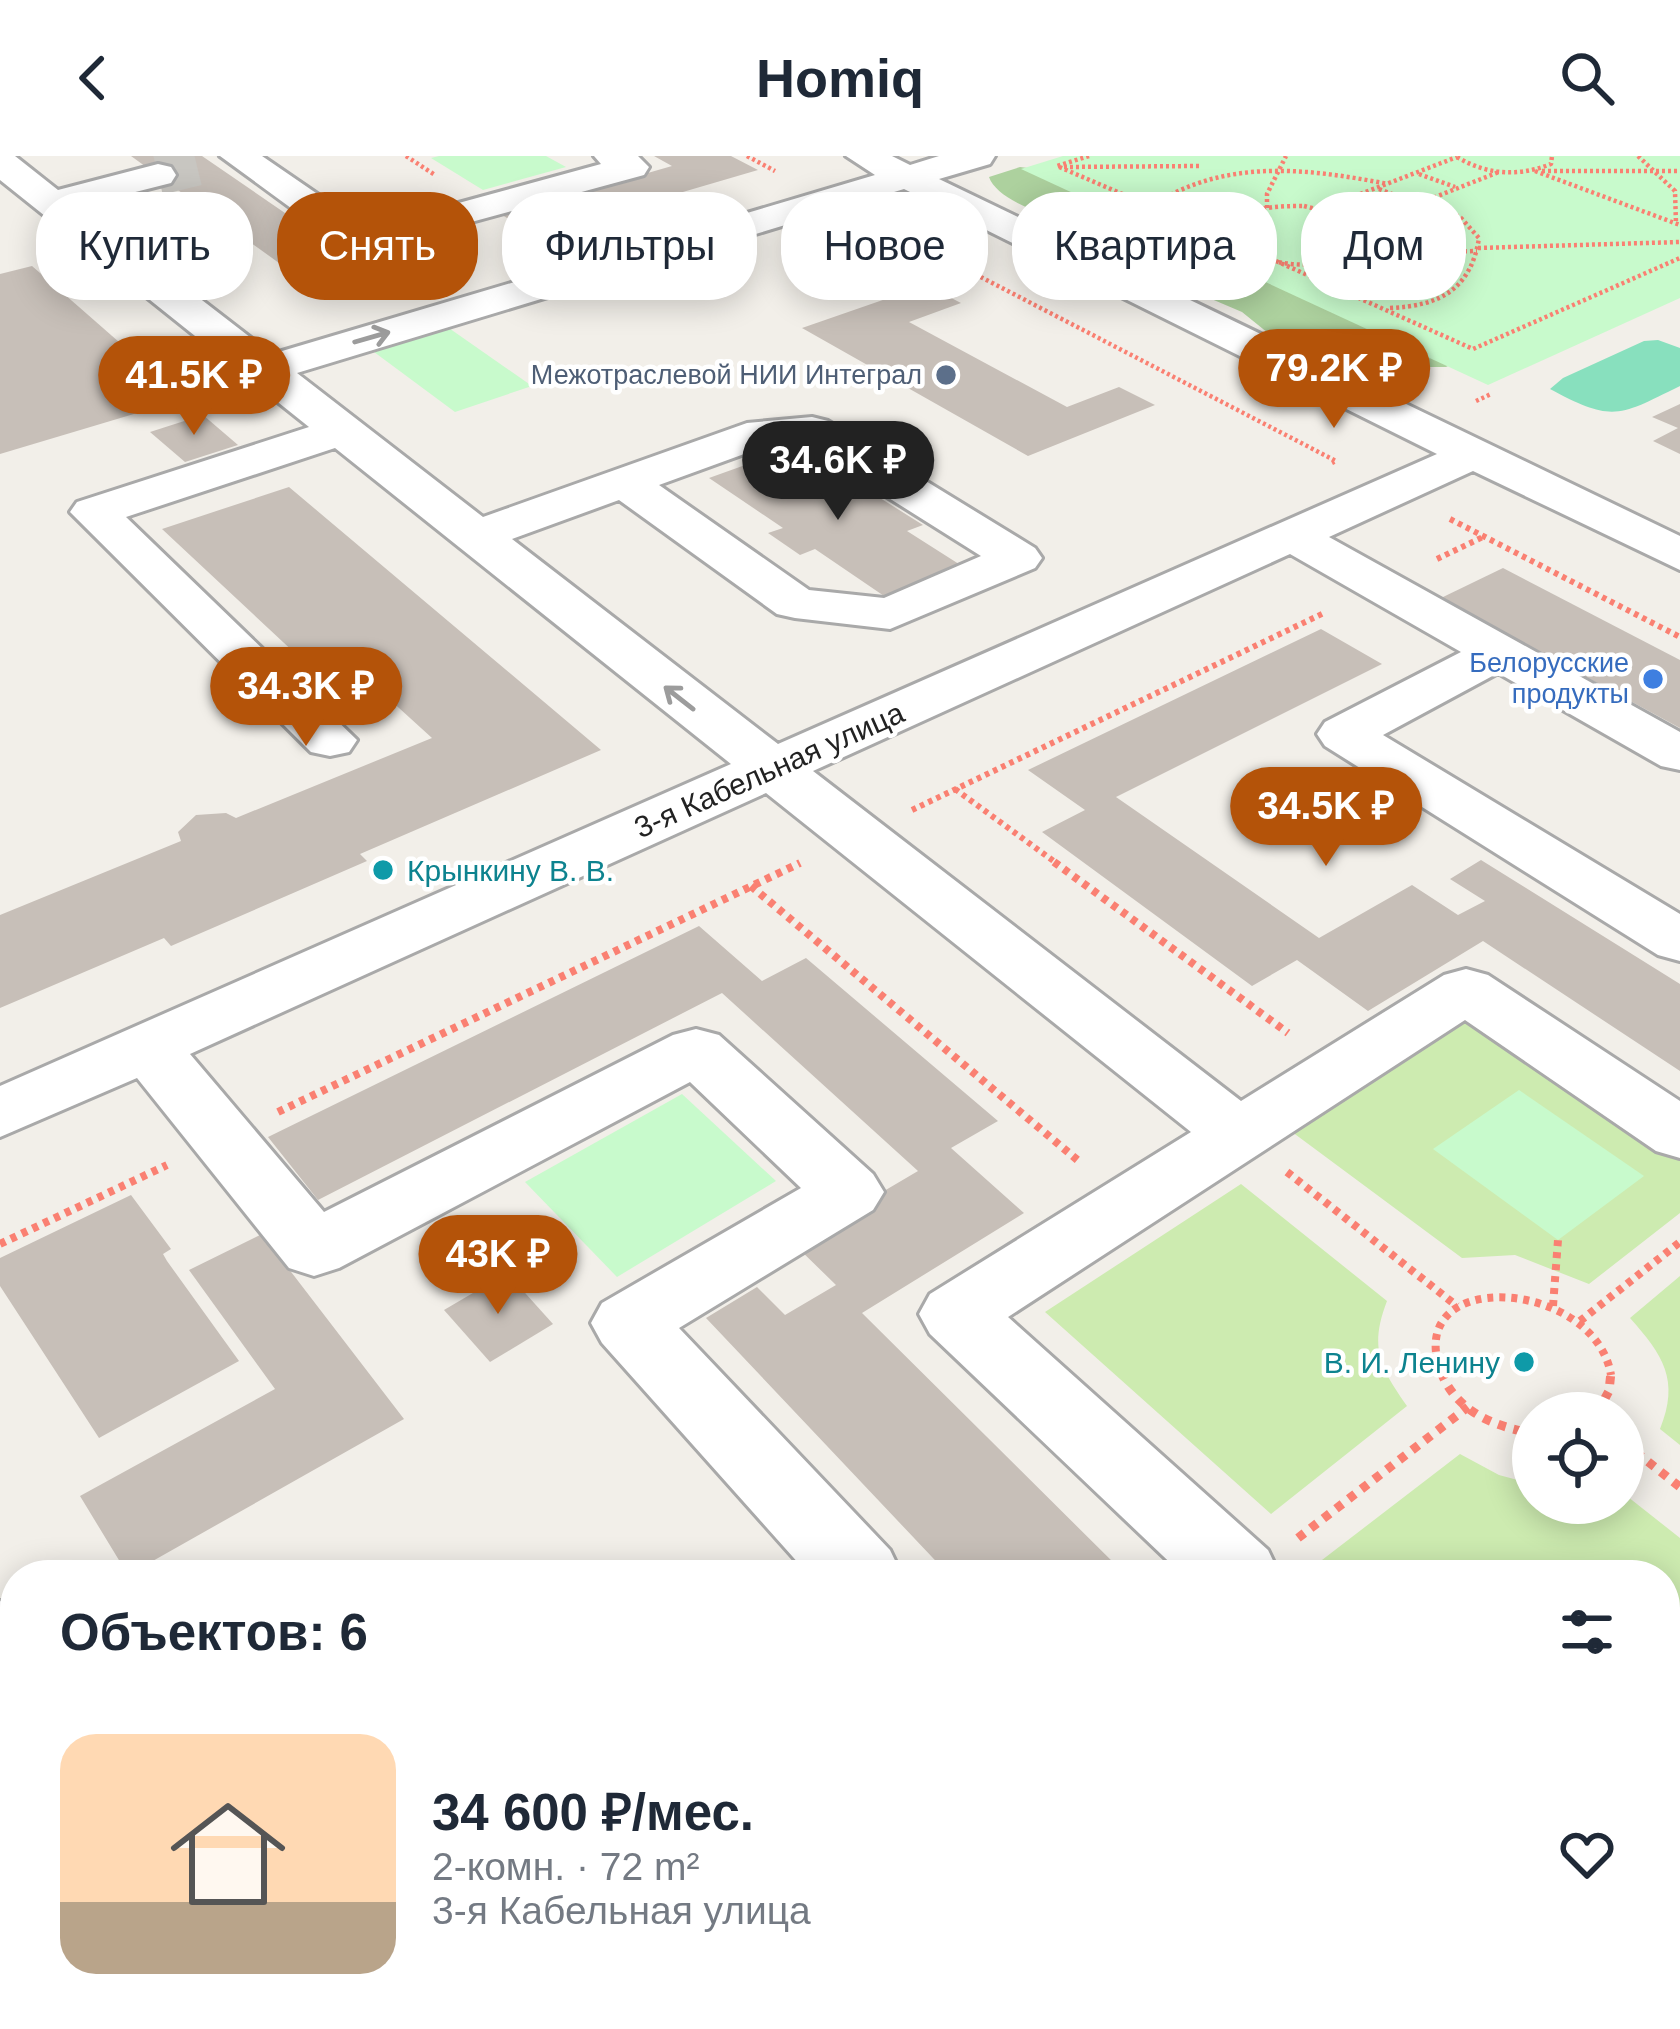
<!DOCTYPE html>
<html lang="ru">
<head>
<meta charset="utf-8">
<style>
	body { margin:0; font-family:Arial,sans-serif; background:#f6f6f7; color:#1f2937; height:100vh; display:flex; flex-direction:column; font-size:45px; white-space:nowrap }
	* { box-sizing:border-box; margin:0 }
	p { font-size:39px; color:#747a83 }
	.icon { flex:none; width:66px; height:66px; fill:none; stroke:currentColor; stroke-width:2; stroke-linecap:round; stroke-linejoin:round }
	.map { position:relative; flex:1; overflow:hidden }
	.sheet { position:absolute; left:0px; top:1404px; width:1680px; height:471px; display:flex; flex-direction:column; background:#fff; border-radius:48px 48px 0 0; box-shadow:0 6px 30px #0003 }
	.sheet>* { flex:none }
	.top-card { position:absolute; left:36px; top:36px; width:1608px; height:108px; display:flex; gap:24px }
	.buttons { position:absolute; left:1512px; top:1236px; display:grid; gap:24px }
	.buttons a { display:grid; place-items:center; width:132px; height:132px; border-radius:50%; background:#fff; box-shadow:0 6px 30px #0003; font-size:60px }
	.price { position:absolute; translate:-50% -102px; padding:0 27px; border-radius:42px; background:#b45309; color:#fff; font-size:39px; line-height:78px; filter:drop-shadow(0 3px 6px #0008) }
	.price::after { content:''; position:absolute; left:50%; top:72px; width:36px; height:27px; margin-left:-18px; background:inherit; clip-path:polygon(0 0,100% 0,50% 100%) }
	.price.selected { background:#222; color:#fff }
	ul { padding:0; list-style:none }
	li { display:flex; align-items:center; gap:36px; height:300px; padding:0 60px }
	li span { display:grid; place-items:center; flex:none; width:336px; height:240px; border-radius:36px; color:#555 }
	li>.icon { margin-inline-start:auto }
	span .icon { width:144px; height:144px; fill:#fffc; stroke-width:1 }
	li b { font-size:51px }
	h2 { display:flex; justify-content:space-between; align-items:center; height:144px; padding:0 60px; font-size:51px }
	.pill { padding:0 42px; border-radius:48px; background:#fff; box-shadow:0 6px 30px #0003; font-size:42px; line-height:108px }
	.pill.selected { background:#b45309; color:#fff }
	header { display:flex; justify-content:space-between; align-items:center; height:156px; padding:0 60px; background:#fff; font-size:54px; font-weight:800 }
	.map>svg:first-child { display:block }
	.grass { fill:#cdebb0 }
	.forest { fill:#add19e }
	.park { fill:#c8facc }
	.pitch { fill:#88e0be }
	.building { fill:#c7bfb8 }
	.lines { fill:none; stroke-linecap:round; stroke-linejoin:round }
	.minor-tunnel { stroke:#c8c6c1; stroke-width:40; stroke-dasharray:40 20; stroke-linecap:butt }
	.minor-casing { stroke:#a9a9a9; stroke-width:6 }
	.path-far3 { stroke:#fa8072; stroke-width:4.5; stroke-dasharray:3 3; stroke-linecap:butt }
	.path-far2 { stroke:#fa8072; stroke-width:6; stroke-dasharray:4.5 4.5; stroke-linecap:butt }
	.path-far1 { stroke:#fa8072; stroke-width:8; stroke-dasharray:6 6; stroke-linecap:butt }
	.path { stroke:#fa8072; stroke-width:9; stroke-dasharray:8 8; stroke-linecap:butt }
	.minor { fill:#fff; fill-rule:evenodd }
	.oneway { stroke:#9c9c9c }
	.service-dot { fill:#5c6f8a; stroke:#fff; stroke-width:4.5 }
	.shop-dot { fill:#3f7fe0; stroke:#fff; stroke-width:4.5 }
	.culture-dot { fill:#0f9aa8; stroke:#fff; stroke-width:4.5 }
	.labels { text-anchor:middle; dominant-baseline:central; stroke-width:9; stroke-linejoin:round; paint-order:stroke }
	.far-service-label { font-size:27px; fill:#4e5e75; stroke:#fff; text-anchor:end }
	.far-shop-label { font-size:27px; fill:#366cbe; stroke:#fff; text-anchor:end }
	.street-label { font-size:30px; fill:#222; stroke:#fff }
	.culture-label { font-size:30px; fill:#0d838f; stroke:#fff; text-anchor:start }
</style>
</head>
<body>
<header><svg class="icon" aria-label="back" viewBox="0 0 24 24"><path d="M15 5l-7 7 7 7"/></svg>Homiq<svg class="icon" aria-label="search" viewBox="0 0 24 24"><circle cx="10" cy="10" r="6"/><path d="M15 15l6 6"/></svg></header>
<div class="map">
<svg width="1680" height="1873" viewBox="0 0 1680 1873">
	<rect width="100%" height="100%" fill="#f2efe9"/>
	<g class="grass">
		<polygon points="1473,851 1680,989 1680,1057 1589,1128 1515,1099 1462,1102 1284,970"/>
		<path d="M1241 1028 1387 1145C1369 1192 1380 1211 1407 1250L1271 1358 1045 1156Z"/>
		<path d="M1680 1120V1289L1660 1273C1680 1224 1663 1199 1630 1162Z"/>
		<polygon points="1460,1298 1499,1319 1533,1328 1533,1347 1623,1347 1623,1337 1680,1382 1680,1710 1666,1725 1665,1419 1338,1419 1322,1404"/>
	</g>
	<g class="forest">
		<path d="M1118 0 1177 81C1138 84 1003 61 989 21L1020 11 1083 19Z"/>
		<path d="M1680 0 1462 203 1446 211H1418L1365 204 1268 177 1242 156 1202 139C1226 124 1256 124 1283 127Z"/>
	</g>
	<g class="park">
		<polygon points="439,0 546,0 566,11 483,34 431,2"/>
		<polygon points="1063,0 1680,0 1680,142 1488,229 1021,13"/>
		<polygon points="446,170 532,230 455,256 370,193"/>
		<polygon points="1519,934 1644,1020 1558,1084 1433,993"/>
		<polygon points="682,938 776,1025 617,1121 525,1026"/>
	</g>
	<path class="pitch" d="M1658 184 1680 192V230C1619 260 1613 267 1550 233L1563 222 1644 185Z"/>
	<g class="building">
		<polygon points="131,0 202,0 349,101 384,91 418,114 326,141"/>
		<polygon points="654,0 731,0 758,14 536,79 502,59 672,10"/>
		<polygon points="32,110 87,158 184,243 0,298 0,118"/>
		<polygon points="926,129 961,147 909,166 1067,251 1119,231 1155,249 1028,300 802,172"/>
		<polygon points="1680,248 1680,298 1653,285 1678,272 1652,261"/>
		<polygon points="203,259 238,289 185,306 150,276"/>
		<polygon points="781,296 829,326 845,320 923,369 907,375 962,410 887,442 815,393 800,399 768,377 783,372 709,322"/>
		<polygon points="289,331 601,594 360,698 367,705 171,790 164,782 0,852 0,759 181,685 178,676 196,659 226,657 236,662 432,582 377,532 359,539 327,509 313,514 162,373"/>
		<polygon points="1503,412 1680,504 1680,572 1441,442"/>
		<polygon points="1321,473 1382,508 1116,641 1319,782 1412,729 1458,759 1485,745 1450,723 1481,704 1680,828 1680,915 1483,785 1368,855 1297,804 1252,830 1042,676 1085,654 1028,614"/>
		<polygon points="699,770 762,825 806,802 998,965 951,992 1024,1057 862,1157 1126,1419 949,1419 706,1162 757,1131 785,1159 836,1129 794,1088 918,1015 722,837 318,1044 268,981"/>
		<polygon points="131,1039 171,1093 163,1098 167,1105 239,1205 99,1282 0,1130 0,1102"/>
		<polygon points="262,1078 404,1263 128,1419 80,1340 275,1233 189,1114"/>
		<polygon points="507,1117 553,1168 490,1206 444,1154"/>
		<polygon points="546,1860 736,1860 745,1873 529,1873"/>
		<polygon points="909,1860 958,1860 968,1873 894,1873"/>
		<polygon points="1364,1860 1575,1860 1588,1873 1376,1873"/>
	</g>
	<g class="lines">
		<polyline class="minor-tunnel" points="158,19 211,6"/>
		<g class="minor-casing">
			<g id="minor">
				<path d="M0 0H15L58 34 158 8 171 11 176 19 171 27 80 50 272 198 875 19 846 0H892L910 9 939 0H995L990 8 939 23 1680 380V414L1473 315 1329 381 1680 576V614L1661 610 1498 517 1383 579 1680 758V805L1658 799 1325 590 1317 578 1325 566 1461 496 1290 398 813 615 1241 945 1444 819 1466 813 1488 819 1680 945V1002L1656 995 1465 864 1008 1161 1268 1394 1280 1419H1183L930 1178 919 1158 930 1138 1191 976 766 637 190 898 324 1056 673 879 696 873 719 879 873 1018 884 1036 873 1054 679 1172 890 1394 902 1419H809L602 1187 591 1167 602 1147 801 1032 690 926 339 1112 314 1120 289 1112 137 922 0 981V930L731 608 335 292 126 361 357 584 349 596 330 600 311 596 70 356 77 346 309 271 0 24ZM904 33 1437 298 778 588 512 383 619 344 777 458 795 462 890 473 1035 412 1042 402 1035 392 828 265 812 261 747 267 483 361 297 217ZM803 288 981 400 884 442 809 434 659 329 769 289Z"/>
				<polygon points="220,0 262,0 367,72 601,8 594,0 638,0 649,11 644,19 361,96 347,93"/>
				<polygon points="0,1445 15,1451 15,1549 0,1544"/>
				<polygon points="1665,1776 1680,1782 1680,1873 1649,1873 1635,1860 1665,1860"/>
				<polygon points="153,1860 251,1860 256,1873 158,1873"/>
				<polygon points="1221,1860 1324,1860 1329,1873 1226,1873"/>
			</g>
		</g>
		<g class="path-far3">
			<polyline points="406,0 435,19"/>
			<polyline points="747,0 775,15"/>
			<polyline points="1089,0 1057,10 1232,85"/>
			<polyline points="1638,0 1675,35 1676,68"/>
			<path d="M1457 1C1487 19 1518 21 1551 8L1552 0"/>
			<polyline points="1064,11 1199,10"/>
			<polyline points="1535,15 1680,69"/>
			<polyline points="1542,15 1680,15"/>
			<polyline points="1419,18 1455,31"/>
			<polyline points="1379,33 1415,47"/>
			<polyline points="1360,40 1397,54"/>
			<path d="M1304 50 1340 59 1369 79V89C1340 118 1247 116 1228 75 1240 50 1279 50 1304 50Z"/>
			<path d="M1150 51C1223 2 1306 12 1388 28"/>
			<polyline points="1267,52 1267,38 1286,0"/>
			<polyline points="1321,53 1457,1"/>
			<polyline points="1361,70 1499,16"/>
			<polyline points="890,74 1336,305 1332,307"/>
			<polyline points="1478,92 1680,86"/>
			<polyline points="1362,98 1477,95"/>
			<polyline points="1276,105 1473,193 1680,102"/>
			<polyline points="1215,110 1250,97"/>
			<path d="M1390 152C1440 150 1471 133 1479 82L1461 62 1429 43"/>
			<polyline points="1476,245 1491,238"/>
		</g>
		<g class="path-far2">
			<polyline points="1450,363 1680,481"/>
			<polyline points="1437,403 1485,380"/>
			<polyline points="955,633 1059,709"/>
			<polyline points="912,654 1326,456"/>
		</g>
		<g class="path-far1">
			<polyline points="1054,706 1288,877"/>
			<polyline points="751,730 1081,1007"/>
			<polyline points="278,956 800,707"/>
			<polyline points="1287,1016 1457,1150"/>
			<polyline points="455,1086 515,1109"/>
			<polyline points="0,1088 167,1009"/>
			<polyline points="1553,1150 1558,1084"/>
			<polyline points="1580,1165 1680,1086"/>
			<path d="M1442 1219C1398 1109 1595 1122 1611 1219"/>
		</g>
		<g class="path">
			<path d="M1441 1216C1456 1255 1494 1271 1533 1277"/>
			<polyline points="1597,1257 1609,1235 1611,1216"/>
			<polyline points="1623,1286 1680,1331"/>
			<polyline points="1298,1382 1468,1251"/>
		</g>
		<use href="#minor" class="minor"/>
	</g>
	<defs><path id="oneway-shaft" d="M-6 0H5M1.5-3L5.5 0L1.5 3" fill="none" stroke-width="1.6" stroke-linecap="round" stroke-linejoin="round" transform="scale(3)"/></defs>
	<g class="oneway">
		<use href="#oneway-shaft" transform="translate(372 181) rotate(-16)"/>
		<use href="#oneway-shaft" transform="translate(679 542) rotate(-142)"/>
	</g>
	<circle class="service-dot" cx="946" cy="219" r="12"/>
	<circle class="shop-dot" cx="1653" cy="523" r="12"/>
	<g class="culture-dot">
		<circle cx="383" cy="714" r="12"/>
		<circle cx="1524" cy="1206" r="12"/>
	</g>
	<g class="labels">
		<g class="far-service-label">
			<text x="922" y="219">Межотраслевой НИИ Интеграл</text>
		</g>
		<g class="far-shop-label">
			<text x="1629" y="507">Белорусские<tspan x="1629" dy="31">продукты</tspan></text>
		</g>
		<g class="street-label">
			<text transform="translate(769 614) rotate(-24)">3-я Кабельная улица</text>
		</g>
		<g class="culture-label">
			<text x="407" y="714">Крынкину В. В.</text>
			<text x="1500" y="1206" text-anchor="end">В. И. Ленину</text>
		</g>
	</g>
</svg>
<div class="buttons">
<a><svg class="icon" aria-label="locate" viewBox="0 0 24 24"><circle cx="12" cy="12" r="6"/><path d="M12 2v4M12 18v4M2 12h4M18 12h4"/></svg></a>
</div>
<b class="price" style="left:1334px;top:275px">79.2K ₽</b>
<b class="price" style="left:194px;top:282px">41.5K ₽</b>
<b class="price selected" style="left:838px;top:367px">34.6K ₽</b>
<b class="price" style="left:306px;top:593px">34.3K ₽</b>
<b class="price" style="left:1326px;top:713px">34.5K ₽</b>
<b class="price" style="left:498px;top:1161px">43K ₽</b>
<div class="top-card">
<a class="pill">Купить</a>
<a class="pill selected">Снять</a>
<a class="pill">Фильтры</a>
<a class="pill">Новое</a>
<a class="pill">Квартира</a>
<a class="pill">Дом</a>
</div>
<section class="sheet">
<h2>Объектов: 6<svg class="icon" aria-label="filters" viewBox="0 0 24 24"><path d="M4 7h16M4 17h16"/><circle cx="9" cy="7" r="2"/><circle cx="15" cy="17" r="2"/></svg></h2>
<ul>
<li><span style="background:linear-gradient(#ffd9b3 70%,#b9a48a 0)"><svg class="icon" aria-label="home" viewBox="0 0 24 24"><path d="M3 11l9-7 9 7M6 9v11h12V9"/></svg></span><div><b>34 600 ₽/мес.</b><p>2-комн. · 72 m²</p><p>3-я Кабельная улица</p></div><svg class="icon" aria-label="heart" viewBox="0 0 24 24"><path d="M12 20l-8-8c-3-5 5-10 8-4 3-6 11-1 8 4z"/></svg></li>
</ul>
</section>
</div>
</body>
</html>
